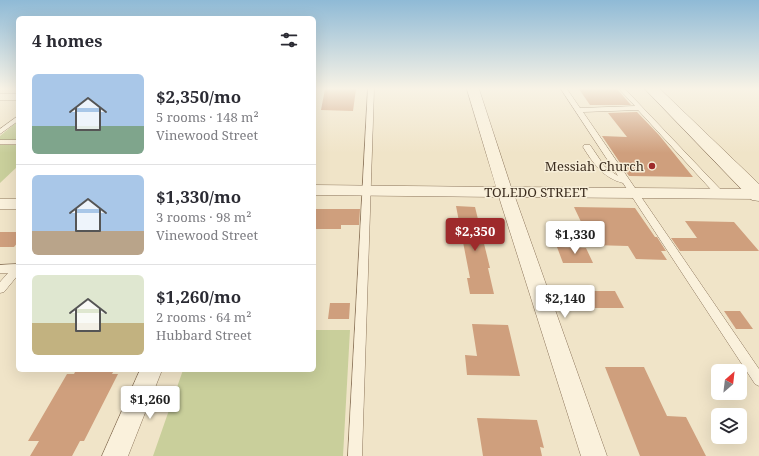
<!DOCTYPE html>
<html lang="en">
<head>
<meta charset="utf-8">
<style>
	body { margin:0; font-family:"Noto Serif",serif; background:#f7f7f7; color:#2b2b33; height:100vh; display:flex; flex-direction:column; font-size:15px; white-space:nowrap }
	* { box-sizing:border-box; margin:0 }
	p { font-size:13px; color:#7c7c81 }
	.icon { flex:none; width:22px; height:22px; fill:none; stroke:currentColor; stroke-width:2; stroke-linecap:round; stroke-linejoin:round }
	.map { position:relative; flex:1; overflow:hidden }
	.side { position:absolute; left:16px; top:16px; width:300px; height:356px; display:flex; flex-direction:column; background:#fff; border-radius:6px; box-shadow:0 4px 16px #0002 }
	.side>* { flex:none }
	.needle { width:26px; rotate:28deg }
	.buttons { position:absolute; left:711px; top:364px; display:grid; gap:8px }
	.buttons a { display:grid; place-items:center; width:36px; height:36px; border-radius:6px; background:#fff; box-shadow:0 4px 16px #0002; font-size:20px }
	.price { position:absolute; translate:-50% -34px; padding:0 9px; border-radius:4px; background:#fff; color:#222; font-size:13px; line-height:26px; filter:drop-shadow(0 1px 2px #0008) }
	.price::after { content:''; position:absolute; left:50%; top:24px; width:12px; height:9px; margin-left:-6px; background:inherit; clip-path:polygon(0 0,100% 0,50% 100%) }
	.price.selected { background:#9e2a2b; color:#fff }
	ul { padding:0; list-style:none }
	li { display:flex; align-items:center; gap:12px; height:100px; padding:0 16px }
	li+li { border-top:1px solid #e1e1e2 }
	li span { display:grid; place-items:center; flex:none; width:112px; height:80px; border-radius:6px; color:#555 }
	li>.icon { margin-inline-start:auto }
	span .icon { width:48px; height:48px; fill:#fffc; stroke-width:1 }
	li b { font-size:17px }
	h2 { display:flex; justify-content:space-between; align-items:center; height:48px; padding:0 16px; font-size:17px }
	.map>svg:first-child { display:block }
	.green { fill:#c9cf9b }
	.building { fill:#cf9f7d }
	.lines { fill:none; stroke-linecap:round; stroke-linejoin:round }
	.service-casing { stroke:#8d765c; stroke-width:1 }
	.minor-casing { stroke:#8d765c; stroke-width:1 }
	.tertiary-casing { stroke:#8d765c; stroke-width:1 }
	.service { fill:#faf1dc; fill-rule:evenodd }
	.minor { fill:#faf1dc; fill-rule:evenodd }
	.tertiary { fill:#faf1dc; fill-rule:evenodd }
	.poi-dot { fill:#9e2a2b; stroke:#f7eed8; stroke-width:1.5 }
	.labels { text-anchor:middle; dominant-baseline:central; stroke-width:3; stroke-linejoin:round; paint-order:stroke }
	.poi-label { font-size:13px; fill:#3d2e20; stroke:#f7eed8; text-anchor:end }
	.street-label { font-size:13px; fill:#3d2e20; stroke:#f7eed8 }
</style>
</head>
<body>
<div class="map">
<svg width="759" height="456" viewBox="0 0 759 456">
	<rect width="100%" height="100%" fill="#f0e4c8"/>
	<g class="green">
		<polygon points="18,121 18,140 0,140 0,136"/>
		<polygon points="0,145 18,145 18,166 0,183"/>
		<polygon points="314,330 350,330 343,456 153,456 183,370 314,370"/>
	</g>
	<g class="building">
		<polygon points="325,89 356,89 353,111 321,110"/>
		<polygon points="579,89 617,89 631,105 590,105"/>
		<polygon points="637,112 659,135 693,177 629,176 602,136 627,137 608,113"/>
		<polygon points="456,206 475,207 490,268 488,268 494,294 470,294 467,278 470,278"/>
		<polygon points="574,207 635,208 655,237 657,237 666,251 661,251 667,260 636,259 628,246 592,245"/>
		<polygon points="314,209 360,209 359,225 341,225 341,229 314,229"/>
		<polygon points="685,221 734,222 759,251 680,251 671,238 697,238"/>
		<polygon points="0,232 18,232 18,242 14,247 0,247"/>
		<polygon points="557,247 586,248 593,263 563,263"/>
		<polygon points="575,291 615,291 624,308 582,308"/>
		<polygon points="330,303 350,303 349,319 328,319"/>
		<polygon points="724,311 740,311 753,329 736,329"/>
		<polygon points="472,324 508,325 520,376 467,375 465,355 477,356"/>
		<polygon points="605,367 644,367 667,416 686,417 706,456 640,456"/>
		<polygon points="76,370 114,370 112,374 118,374 84,441 80,441 72,456 30,456 39,441 28,441 67,374 74,374"/>
		<polygon points="477,418 537,420 544,448 540,447 542,456 483,456"/>
	</g>
	<g class="lines">
		<g class="service-casing">
			<g id="service">
				<polygon points="368,89 374,89 362,456 348,456"/>
				<path d="M561 89H567L580 108 635 106 619 89H625L722 191 723 193 722 195H716L638 110 583 112 759 369V386L755 384 623 183C603 178 593 163 583 147L584 145H590L605 167 618 176Z"/>
				<polygon points="18,116 18,121 0,134 0,129"/>
				<rect x="0" y="140" width="18" height="4"/>
				<polygon points="18,264 18,275 4,292 0,293 0,282 8,273 0,273 0,265"/>
			</g>
		</g>
		<g class="minor-casing">
			<g id="minor">
				<polygon points="467,89 479,89 511,187 759,189 759,199 515,197 607,456 581,456 499,197 314,195 314,185 496,187"/>
				<rect x="0" y="94" width="18" height="6"/>
				<rect x="0" y="199" width="18" height="10"/>
				<polygon points="140,370 162,370 128,456 102,456"/>
			</g>
		</g>
		<g class="tertiary-casing">
			<polygon id="tertiary" points="645,89 660,89 759,184 759,201 752,200"/>
		</g>
		<use href="#service" class="service"/>
		<use href="#minor" class="minor"/>
		<use href="#tertiary" class="tertiary"/>
	</g>
	<linearGradient id="sky" x2="0" y2="1"><stop stop-color="#8fbad6"/><stop offset="0.58" stop-color="#f8f3e6"/><stop offset="1" stop-color="#f8f3e6" stop-opacity="0"/></linearGradient>
	<rect width="759" height="153" fill="url(#sky)"/>
	<circle class="poi-dot" cx="652" cy="166" r="4"/>
	<g class="labels">
		<g class="poi-label">
			<text x="644" y="166">Messiah Church</text>
		</g>
		<g class="street-label">
			<text x="536" y="192">TOLEDO STREET</text>
		</g>
	</g>
</svg>
<div class="buttons">
<a><svg class="needle" viewBox="-14 -14 28 28"><path d="M0-13l5 13h-10z" fill="#e53935"/><path d="M0 13l5-13h-10z" fill="#7c7c81"/></svg></a>
<a><svg class="icon" aria-label="layers" viewBox="0 0 24 24"><path d="M12 4l9 5-9 5-9-5zM3 14l9 5 9-5"/></svg></a>
</div>
<b class="price selected" style="left:475px;top:252px">$2,350</b>
<b class="price" style="left:575px;top:255px">$1,330</b>
<b class="price" style="left:565px;top:319px">$2,140</b>
<b class="price" style="left:150px;top:420px">$1,260</b>
<section class="side">
<h2>4 homes<svg class="icon" aria-label="filters" viewBox="0 0 24 24"><path d="M4 7h16M4 17h16"/><circle cx="9" cy="7" r="2"/><circle cx="15" cy="17" r="2"/></svg></h2>
<ul>
<li><span style="background:linear-gradient(#a9c7e8 65%,#7fa58c 0)"><svg class="icon" aria-label="home" viewBox="0 0 24 24"><path d="M3 11l9-7 9 7M6 9v11h12V9"/></svg></span><div><b>$2,350/mo</b><p>5 rooms · 148 m²</p><p>Vinewood Street</p></div></li>
<li><span style="background:linear-gradient(#a9c7e8 70%,#b9a48a 0)"><svg class="icon" aria-label="home" viewBox="0 0 24 24"><path d="M3 11l9-7 9 7M6 9v11h12V9"/></svg></span><div><b>$1,330/mo</b><p>3 rooms · 98 m²</p><p>Vinewood Street</p></div></li>
<li><span style="background:linear-gradient(#dfe7d0 60%,#c2b280 0)"><svg class="icon" aria-label="home" viewBox="0 0 24 24"><path d="M3 11l9-7 9 7M6 9v11h12V9"/></svg></span><div><b>$1,260/mo</b><p>2 rooms · 64 m²</p><p>Hubbard Street</p></div></li>
</ul>
</section>
</div>
</body>
</html>
